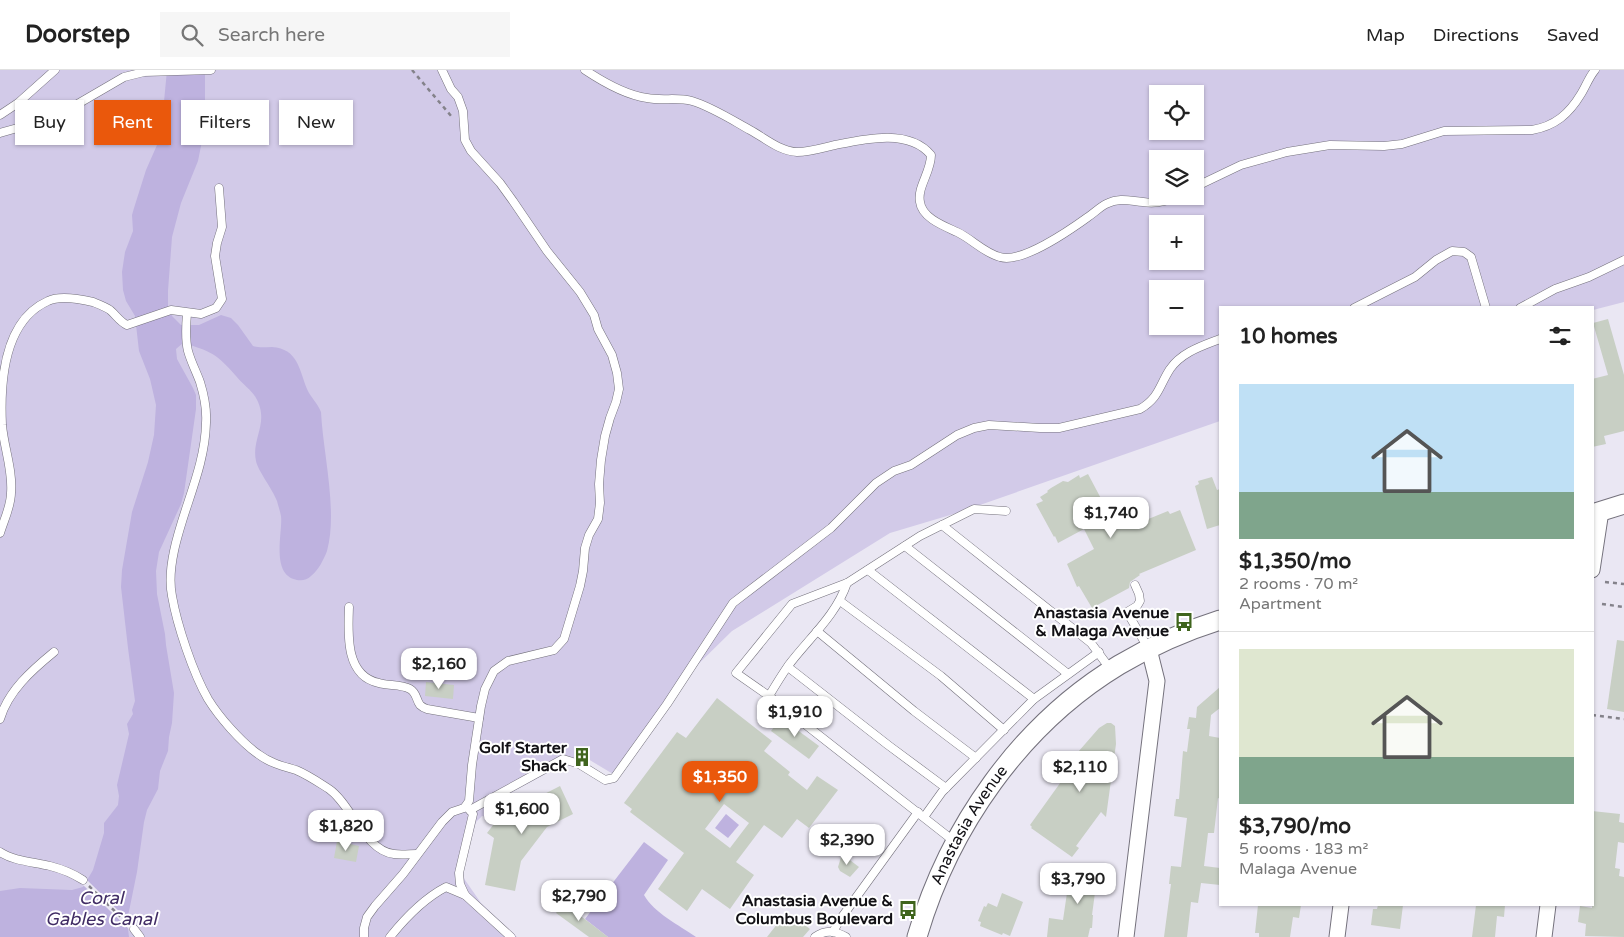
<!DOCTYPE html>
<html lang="en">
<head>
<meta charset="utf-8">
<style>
	body { margin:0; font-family:"Varela Round",sans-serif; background:#f6f6f6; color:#222; height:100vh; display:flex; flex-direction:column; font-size:19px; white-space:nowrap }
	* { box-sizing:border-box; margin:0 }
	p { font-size:16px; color:#767676 }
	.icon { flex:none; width:28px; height:28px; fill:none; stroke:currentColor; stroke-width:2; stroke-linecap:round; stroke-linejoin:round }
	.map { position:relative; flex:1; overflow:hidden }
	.sheet { position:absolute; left:1219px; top:236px; width:375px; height:600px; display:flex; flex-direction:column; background:#fff; border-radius:0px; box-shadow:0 1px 4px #0004 }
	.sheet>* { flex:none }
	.banner { position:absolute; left:15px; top:30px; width:475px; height:45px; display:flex; gap:10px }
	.tools { position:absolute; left:1149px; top:15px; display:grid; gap:10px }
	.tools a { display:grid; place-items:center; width:55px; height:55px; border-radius:0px; background:#fff; box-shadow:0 1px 4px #0004; font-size:25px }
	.price { position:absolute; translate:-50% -42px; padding:0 11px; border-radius:10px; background:#fff; color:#222; font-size:16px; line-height:32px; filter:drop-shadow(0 1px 2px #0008) }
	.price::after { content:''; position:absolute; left:50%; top:30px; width:15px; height:11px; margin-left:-8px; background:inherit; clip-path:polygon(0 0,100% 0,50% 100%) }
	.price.current { background:#ea580c; color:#fff }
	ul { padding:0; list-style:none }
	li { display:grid; align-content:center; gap:10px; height:265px; padding:0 20px }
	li+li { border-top:1px solid #e0e0e0 }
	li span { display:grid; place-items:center; height:155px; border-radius:0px; color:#555 }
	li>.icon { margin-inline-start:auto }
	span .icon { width:90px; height:90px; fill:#fffc; stroke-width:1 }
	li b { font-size:21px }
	h2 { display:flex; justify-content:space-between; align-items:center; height:60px; padding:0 20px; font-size:21px }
	.pill { padding:0 18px; border-radius:0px; background:#fff; box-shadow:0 1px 4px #0004; font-size:18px; line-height:45px }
	.pill.current { background:#ea580c; color:#fff }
	header { display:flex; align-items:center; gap:30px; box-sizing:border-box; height:70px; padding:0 25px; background:#fff; border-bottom:1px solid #e0e0e0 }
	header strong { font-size:24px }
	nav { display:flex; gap:28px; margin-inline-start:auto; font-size:18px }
	.search { width:350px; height:45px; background:#f6f6f6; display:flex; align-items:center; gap:12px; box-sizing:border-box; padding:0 18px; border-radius:0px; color:#767676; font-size:19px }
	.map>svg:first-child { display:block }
	.green { fill:#d2cae8; fill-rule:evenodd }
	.water { fill:#beb2df }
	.pier { fill:#eae7f3 }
	.building { fill:#c8cfc4; fill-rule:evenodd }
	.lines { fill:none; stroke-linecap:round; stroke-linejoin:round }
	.service-casing { stroke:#74717c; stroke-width:9 }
	.minor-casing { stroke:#74717c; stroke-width:17 }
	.tertiary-casing { stroke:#74717c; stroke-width:21 }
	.path { stroke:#84828a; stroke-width:2.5; stroke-dasharray:4 4; stroke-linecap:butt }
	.service { stroke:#fff; stroke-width:8 }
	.minor { stroke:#fff; stroke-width:15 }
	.tertiary { stroke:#fff; stroke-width:19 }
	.labels { text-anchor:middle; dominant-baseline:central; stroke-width:4; stroke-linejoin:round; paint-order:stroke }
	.poi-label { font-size:16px; font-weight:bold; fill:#121115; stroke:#fff; text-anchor:end }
	.street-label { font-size:16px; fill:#121115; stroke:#fff }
	.water-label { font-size:18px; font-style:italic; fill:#402c64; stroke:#fff }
</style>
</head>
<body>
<header>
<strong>Doorstep</strong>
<div class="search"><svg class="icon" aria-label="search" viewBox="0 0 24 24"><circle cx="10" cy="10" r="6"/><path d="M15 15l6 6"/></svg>Search here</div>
<nav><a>Map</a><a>Directions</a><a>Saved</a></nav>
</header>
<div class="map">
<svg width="1624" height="867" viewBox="0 0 1624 867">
	<rect width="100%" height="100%" fill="#eae7f3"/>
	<path class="green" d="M0 0H1624V232L1593 240 1592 238H1220V351L957 443 890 463 732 561 678 614 613 704 583 686 571 690 494 732 495 736 487 747 482 746 476 752 462 802 465 810 481 833 517 867H0ZM1158 24H1195V61H1158ZM1158 89H1195V126H1158ZM1158 154H1195V191H1158ZM1158 219H1195V256H1158Z"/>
	<g class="water">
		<path d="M167 0H205V56L198 91 181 133 172 167 168 221V236L172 246 181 255H199L221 245 231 248 238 255 253 276C259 278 265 277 272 277 298 279 299 299 307 319 311 328 317 332 321 342 323 383 338 441 327 481 324 489 318 501 311 506 307 510 302 511 297 510 270 505 283 462 281 446 280 441 278 435 277 431 272 418 258 401 256 391 251 368 270 353 256 328 251 319 242 314 236 306 217 284 211 281 183 273L176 279 177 289 193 318 196 325V339L184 423 181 434 159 482 156 501 157 524 165 564 166 575 174 623 172 653 169 667 168 681 160 701 158 719 147 740 144 752 137 802 127 851 129 867H0V821L20 818 72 820 83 817 93 800 104 763V753L118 735 119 726 117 715 129 664 127 654 133 644 132 640 135 631 128 578 121 517 122 500 132 442 148 392 154 365 156 335 150 309 139 281 135 246 126 231 123 220 122 202 125 182 133 161 132 145 134 138 146 100 157 75 163 42Z"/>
		<polygon points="726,744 739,755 728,768 715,758"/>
		<path d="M644 772 668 790 644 825C654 843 679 855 696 867H608L585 849Z"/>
	</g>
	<polygon class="pier" points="86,809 130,852 130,860 82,814"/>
	<g class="building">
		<polygon points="1608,249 1624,305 1624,361 1604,366 1606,374 1592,377 1592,309 1608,305 1593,253"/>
		<polygon points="1088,404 1114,453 1136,443 1141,452 1168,441 1170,444 1180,440 1196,480 1139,504 1140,505 1130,512 1129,518 1092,538 1079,516 1077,517 1067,494 1094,479 1084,459 1058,473 1055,466 1054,467 1036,434 1043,431 1040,427 1048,422 1047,421 1051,418 1063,411 1068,412 1079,405 1080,408"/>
		<polygon points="1212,407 1217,420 1220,419 1220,455 1207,459 1195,416 1199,414 1198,411"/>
		<polygon points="1617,570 1624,571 1624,642 1607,639"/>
		<polygon points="426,612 454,615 453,629 425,626"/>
		<polygon points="1220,617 1220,638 1211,645 1209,666 1220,668 1220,729 1218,728 1214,763 1208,763 1204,796 1220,798 1220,815 1201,813 1198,833 1191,832 1187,867 1164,867 1171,814 1169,814 1171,796 1181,797 1187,748 1174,746 1176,729 1179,729 1183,681 1187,682 1190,659 1187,659 1189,647 1196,648 1197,637"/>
		<path d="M717 628 772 671 764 681 790 702 788 705 807 720 817 706 838 720 809 758 797 749 782 768 764 755 736 792 754 805 730 839 702 819 687 841 658 819 684 783 630 742 632 739 624 733 677 662 686 668ZM724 734 749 753 730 778 705 759Z"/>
		<polygon points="781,648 819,676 809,689 771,661"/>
		<polygon points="1107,653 1111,653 1115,656 1116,674 1106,747 1101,742 1076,776 1079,778 1072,787 1031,758 1032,757 1030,755 1063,709 1058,705 1099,658"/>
		<polygon points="560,716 573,744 547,757 521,791 515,821 485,815 494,768 487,763 510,733 517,738"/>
		<polygon points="1592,741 1620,744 1619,752 1624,753 1624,773 1618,772 1615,798 1620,799 1619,806 1624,807 1624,867 1585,866 1586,854 1578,852 1580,836 1592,838 1592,767 1594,754 1592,753"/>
		<polygon points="337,771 359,776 356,792 334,788"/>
		<polygon points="842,784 859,797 850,807 840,801 838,797"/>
		<polygon points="1075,795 1101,798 1099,816 1096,815 1092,845 1093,845 1092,858 1090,858 1088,867 1047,867 1049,848 1063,850 1068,816 1072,817"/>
		<polygon points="1002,823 1023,832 1010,866 1003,863 1002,865 980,856 981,852 978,851 984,836 986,837 988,833 997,837"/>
		<polygon points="563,833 590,853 608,867 589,867 556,843"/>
		<polygon points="1258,835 1301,835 1299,848 1293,847 1290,867 1259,867 1259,863 1255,863"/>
		<polygon points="1378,835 1403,835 1400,859 1371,855 1373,839 1377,839"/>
		<polygon points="1476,835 1505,835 1504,847 1497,846 1495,867 1472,867"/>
		<polygon points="789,843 810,859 803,867 767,867 778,853 780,855"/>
	</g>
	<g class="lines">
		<g class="service-casing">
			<g id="service">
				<path d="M585 0C603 12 625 25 647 28 662 31 678 27 692 31 712 37 732 50 750 60 765 68 779 81 797 82 810 82 822 78 835 75 864 69 909 58 931 85 931 102 917 117 920 132 922 148 944 156 957 162 972 169 984 183 1000 187 1021 194 1070 160 1088 147 1094 143 1100 137 1106 134 1120 127 1130 131 1143 132 1156 134 1166 132 1177 126"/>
				<polyline points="0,45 18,33 55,0"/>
				<polyline points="0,63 21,57 69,39 124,7 144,2 211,0"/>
				<path d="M1195 117 1241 95 1287 82 1330 75 1384 76 1402 74 1444 61 1532 60C1555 56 1569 44 1581 24 1586 16 1589 7 1595 0"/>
				<polyline points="1354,238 1415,207 1436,190 1452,181 1464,182 1471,187 1486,238"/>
				<polyline points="1520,238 1555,219 1589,207 1624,190"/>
				<path d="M187 243C186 255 185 269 188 281 191 292 196 301 200 312 204 325 207 339 206 353 205 398 183 438 174 481 171 495 169 511 172 526 177 555 193 603 208 629 219 647 241 672 258 684 270 693 282 696 296 700 308 705 318 712 329 719 351 734 365 781 394 784 401 785 410 784 417 784"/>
				<polyline points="942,455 1091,573 1111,600"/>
				<path d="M0 463C4 450 11 436 11 423 13 400 4 378 2 355 0 313 3 251 48 231 60 225 80 229 93 232 98 234 106 237 110 240 116 245 120 252 127 255L171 240 201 244 216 238 222 229 215 186 217 173 222 157 219 118"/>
				<polyline points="905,476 1068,604"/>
				<polyline points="868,500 1034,629"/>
				<polyline points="1135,515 1139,524 1140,531 1137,536 1127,542 1148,578"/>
				<polyline points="840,531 941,606 1004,660"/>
				<path d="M349 537C348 564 345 606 379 613 388 616 401 614 410 619 417 623 416 630 420 635 422 637 424 638 427 639L479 648"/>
				<polyline points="817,561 914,641 976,688"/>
				<polyline points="788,597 888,675 946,718"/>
				<path d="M769 626C775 616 781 606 788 596 808 569 836 546 847 513"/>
				<path d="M0 649C8 621 32 600 54 582"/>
				<polyline points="467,737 473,744 459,803 460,814 465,825 511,867"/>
				<path d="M470 740 563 689 579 694 605 710 614 708 667 634 733 533 831 458 876 413 894 401 911 395 957 365 974 358 989 355 1040 358H1059L1140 339C1159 328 1159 316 1170 299 1182 282 1202 276 1220 269"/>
				<polyline points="924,747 942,722 1034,629 1099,582"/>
				<polyline points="955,772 769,626 736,603 792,534 847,513 920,466 974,439 1006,441"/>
				<path d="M0 782C13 791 34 792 50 796 62 799 72 803 83 810"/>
				<polyline points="134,859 140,867"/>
				<polyline points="833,862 839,851 918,742"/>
				<polyline points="364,867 364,858 367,847 375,836 403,804 442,752 452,742 464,738 469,731 472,695 481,636 485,619 494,601 508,591 554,580 564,569 580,516 583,501 585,478 589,465 598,449 600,433 599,414 601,390 605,366 610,348 616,332 619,319 617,303 612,285 598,259 594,245 580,222 547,181 513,131 500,113 471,81 465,70 463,41 458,27 451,19 442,0"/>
				<path d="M390 867C406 847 423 829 446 817L465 825"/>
				<path d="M815 867C826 859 835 861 846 867"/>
			</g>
		</g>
		<g class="minor-casing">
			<g id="minor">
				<polyline points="1592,500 1601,441"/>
				<polyline points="1126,867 1157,611 1149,579"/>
				<polyline points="1337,867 1341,835"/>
				<polyline points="1544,867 1548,835"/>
			</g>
		</g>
		<g class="tertiary-casing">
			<g id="tertiary">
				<polyline points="1592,444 1624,434"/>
				<path id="s1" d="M917 867C949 757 1020 655 1119 595 1151 576 1185 561 1220 550"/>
			</g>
		</g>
		<g class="path">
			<polyline points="412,0 452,47"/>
			<polyline points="1605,512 1624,514"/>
			<polyline points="1602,534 1624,537"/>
			<polyline points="1592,645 1624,649"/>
			<polyline points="89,816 126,852"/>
		</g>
		<use href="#service" class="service"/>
		<use href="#minor" class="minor"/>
		<use href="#tertiary" class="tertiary"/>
	</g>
	<defs>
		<g id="bus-bare" transform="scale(1.5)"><path d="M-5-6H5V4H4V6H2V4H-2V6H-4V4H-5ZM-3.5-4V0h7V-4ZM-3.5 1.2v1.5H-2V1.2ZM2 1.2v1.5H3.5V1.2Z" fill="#3f641d" stroke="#fff" stroke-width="2.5" paint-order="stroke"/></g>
		<g id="building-bare" transform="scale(1.5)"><path d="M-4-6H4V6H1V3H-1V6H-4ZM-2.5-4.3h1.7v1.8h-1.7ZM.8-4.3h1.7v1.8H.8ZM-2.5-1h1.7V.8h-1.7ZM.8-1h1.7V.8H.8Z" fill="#3f641d" stroke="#fff" stroke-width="2.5" paint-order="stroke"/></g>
	</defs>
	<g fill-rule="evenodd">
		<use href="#bus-bare" x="1184" y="552"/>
		<use href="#building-bare" x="582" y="687"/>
		<use href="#bus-bare" x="908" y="840"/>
	</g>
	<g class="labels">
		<g class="poi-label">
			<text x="1169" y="543">Anastasia Avenue<tspan x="1169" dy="18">&amp; Malaga Avenue</tspan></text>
			<text x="567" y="678">Golf Starter<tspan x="567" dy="18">Shack</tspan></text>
			<text x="893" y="831">Anastasia Avenue &amp;<tspan x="893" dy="18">Columbus Boulevard</tspan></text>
		</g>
		<g class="street-label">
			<text stroke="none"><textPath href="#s1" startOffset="124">Anastasia Avenue</textPath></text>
		</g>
		<g class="water-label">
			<text x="101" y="828">Coral<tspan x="101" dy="21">Gables Canal</tspan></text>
		</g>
	</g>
</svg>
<div class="tools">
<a><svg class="icon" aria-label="locate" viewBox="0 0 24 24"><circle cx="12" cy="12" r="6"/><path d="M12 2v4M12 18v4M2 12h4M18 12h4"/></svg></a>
<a><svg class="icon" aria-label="layers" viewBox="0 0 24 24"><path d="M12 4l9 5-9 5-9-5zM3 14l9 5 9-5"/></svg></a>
<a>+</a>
<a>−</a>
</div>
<b class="price" style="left:1111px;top:469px">$1,740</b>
<b class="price" style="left:439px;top:620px">$2,160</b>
<b class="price" style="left:795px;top:668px">$1,910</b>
<b class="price" style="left:1080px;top:723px">$2,110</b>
<b class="price current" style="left:720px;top:733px">$1,350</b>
<b class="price" style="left:522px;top:765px">$1,600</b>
<b class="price" style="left:346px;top:782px">$1,820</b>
<b class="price" style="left:847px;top:796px">$2,390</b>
<b class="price" style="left:1078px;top:835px">$3,790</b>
<b class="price" style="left:579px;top:852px">$2,790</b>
<div class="banner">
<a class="pill">Buy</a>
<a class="pill current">Rent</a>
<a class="pill">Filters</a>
<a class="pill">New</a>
</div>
<section class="sheet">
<h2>10 homes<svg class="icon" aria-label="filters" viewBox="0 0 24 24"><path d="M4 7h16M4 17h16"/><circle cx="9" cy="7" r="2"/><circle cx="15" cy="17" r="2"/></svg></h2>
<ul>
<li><span style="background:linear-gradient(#bfe0f5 70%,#7fa58c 0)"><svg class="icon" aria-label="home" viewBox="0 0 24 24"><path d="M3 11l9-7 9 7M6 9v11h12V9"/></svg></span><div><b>$1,350/mo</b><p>2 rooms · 70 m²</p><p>Apartment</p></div></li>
<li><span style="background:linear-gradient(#dfe7d0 70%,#7fa58c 0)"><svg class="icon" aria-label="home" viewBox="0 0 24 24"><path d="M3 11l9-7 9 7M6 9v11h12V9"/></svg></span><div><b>$3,790/mo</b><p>5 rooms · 183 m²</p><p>Malaga Avenue</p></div></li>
</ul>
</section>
</div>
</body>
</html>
